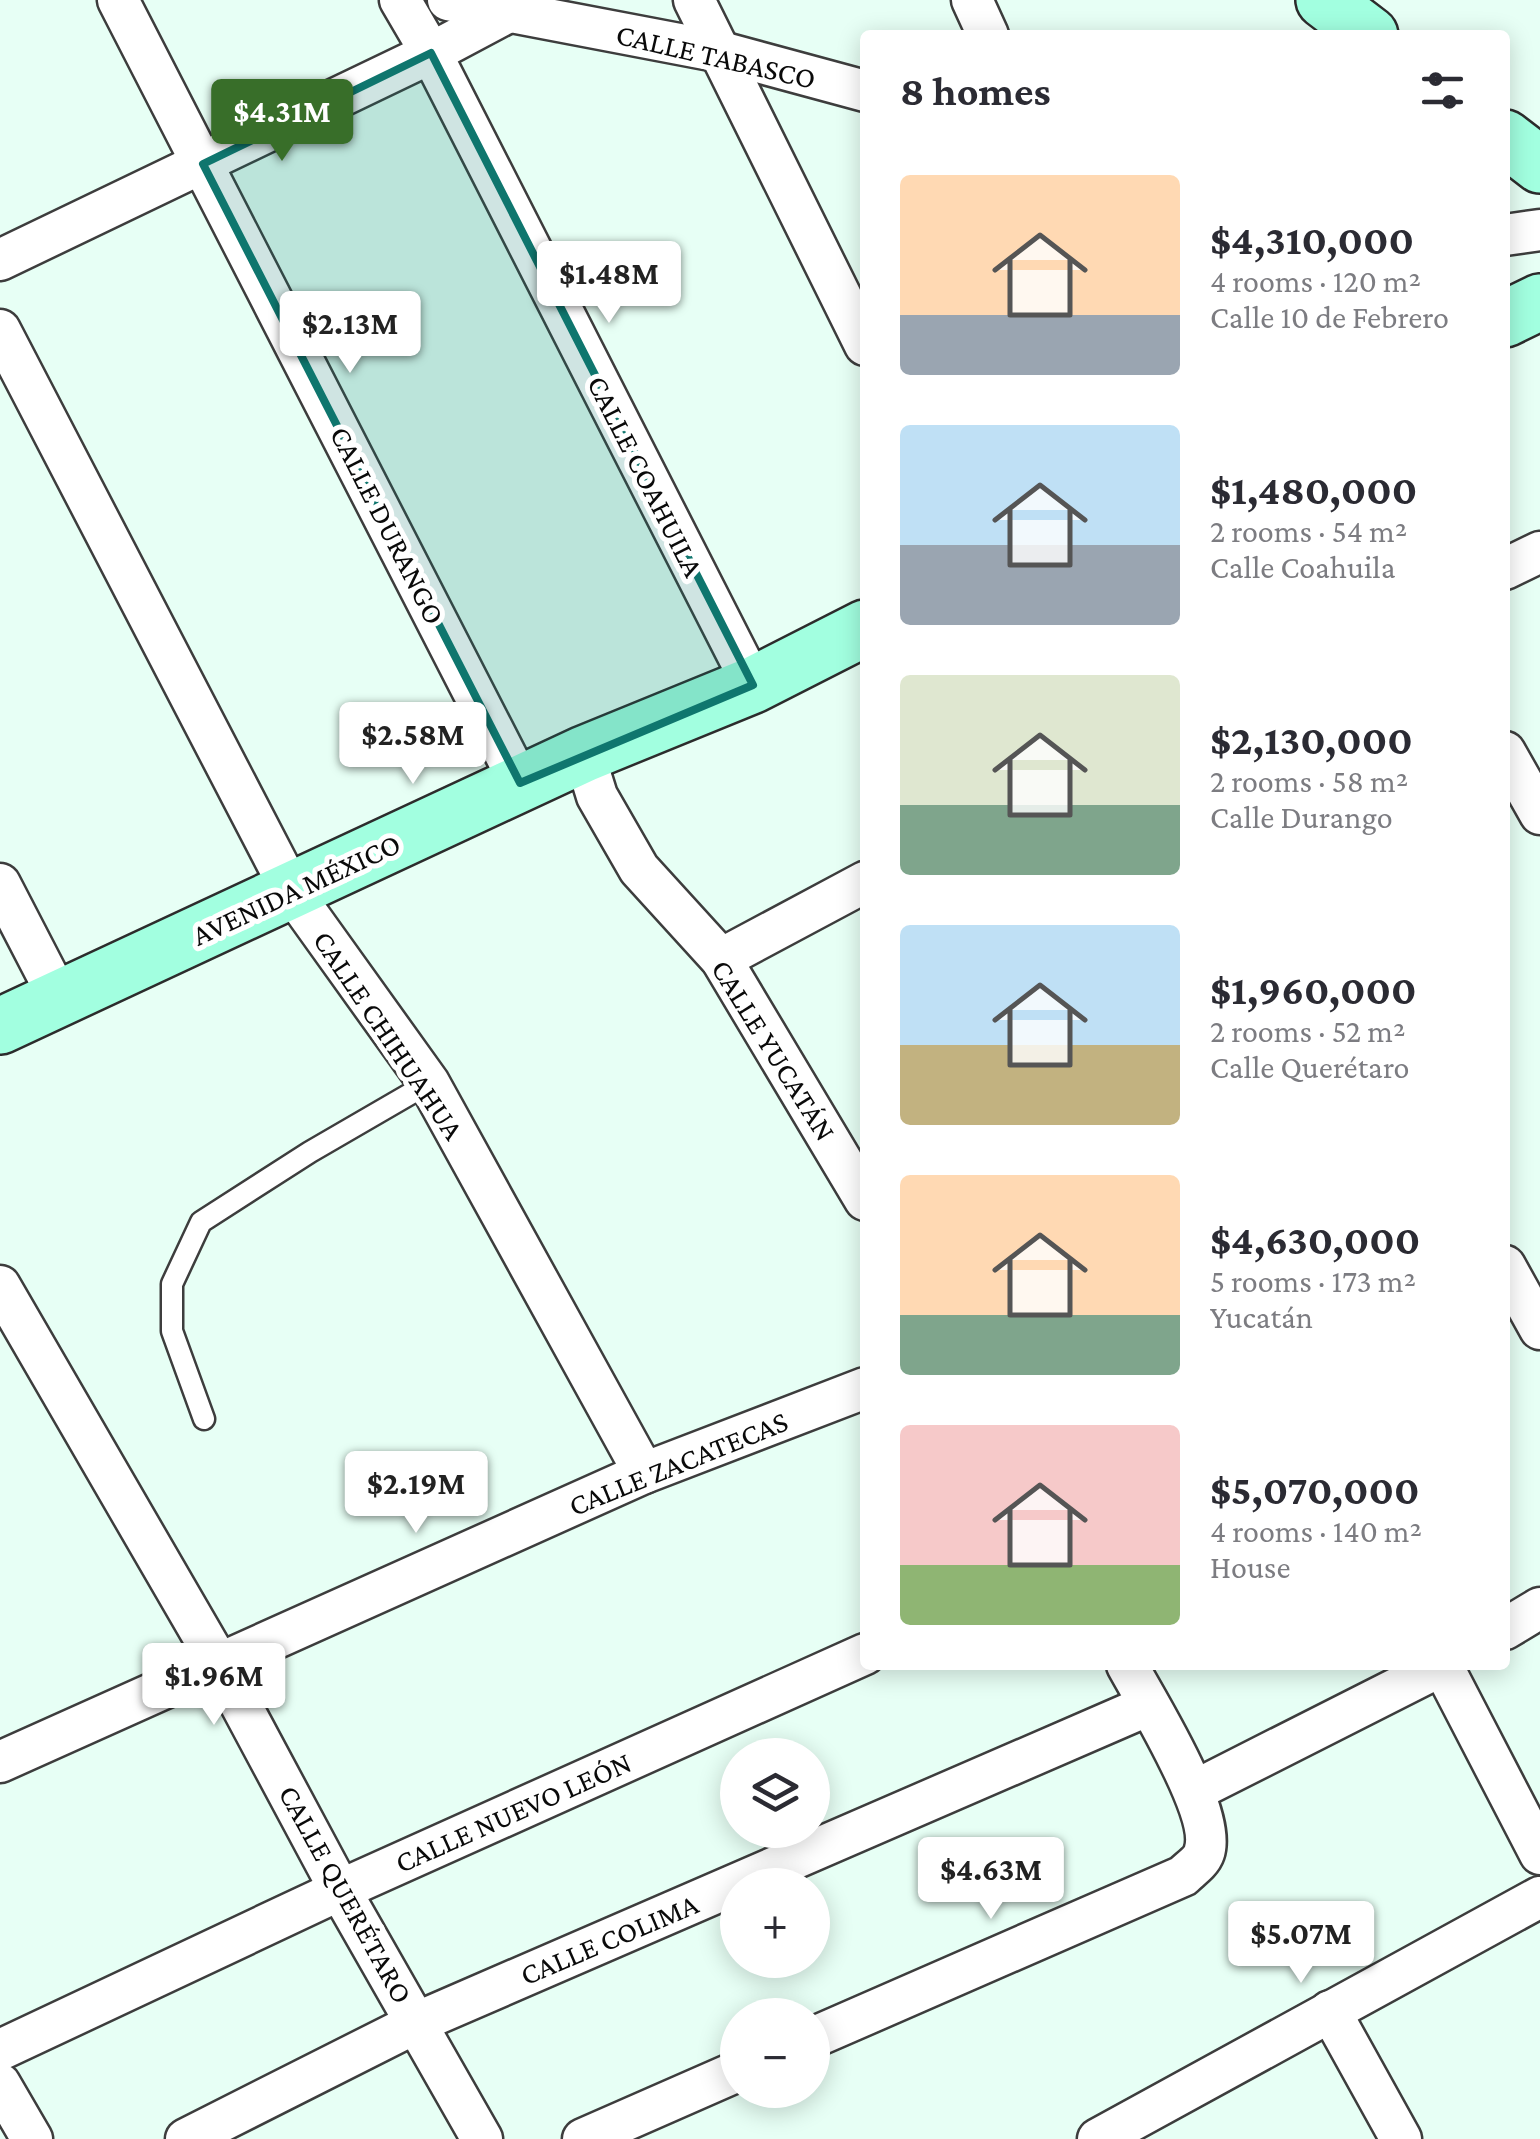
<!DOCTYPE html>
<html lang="en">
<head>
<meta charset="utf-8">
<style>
	body { margin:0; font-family:"Crimson Pro",serif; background:#f2f2f3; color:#2b2b33; height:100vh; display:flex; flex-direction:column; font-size:38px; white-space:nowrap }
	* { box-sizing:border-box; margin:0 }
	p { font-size:32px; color:#7c7c81 }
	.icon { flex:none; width:55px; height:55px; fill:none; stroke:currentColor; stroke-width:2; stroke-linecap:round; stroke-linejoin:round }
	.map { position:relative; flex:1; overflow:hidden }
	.panel { position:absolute; left:860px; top:30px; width:650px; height:1640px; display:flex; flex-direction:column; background:#fff; border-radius:10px; box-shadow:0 5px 25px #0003 }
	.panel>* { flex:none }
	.tools { position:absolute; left:720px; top:1738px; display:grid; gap:20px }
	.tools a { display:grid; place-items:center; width:110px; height:110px; border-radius:50%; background:#fff; box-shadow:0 5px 25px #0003; font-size:50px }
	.price { position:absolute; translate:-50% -85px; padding:0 22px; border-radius:10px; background:#fff; color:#222; font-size:32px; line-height:65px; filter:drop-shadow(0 2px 5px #0008) }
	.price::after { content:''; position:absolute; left:50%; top:60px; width:30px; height:22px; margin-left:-15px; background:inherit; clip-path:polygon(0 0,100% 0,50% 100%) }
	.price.on { background:#386e29; color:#fff }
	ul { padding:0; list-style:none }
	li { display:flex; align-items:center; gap:30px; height:250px; padding:0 40px }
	li span { display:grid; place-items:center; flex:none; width:280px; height:200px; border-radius:10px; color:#555 }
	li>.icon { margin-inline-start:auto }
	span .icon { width:120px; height:120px; fill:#fffc; stroke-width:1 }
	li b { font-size:42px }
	h2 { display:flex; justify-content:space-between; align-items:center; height:120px; padding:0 40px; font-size:42px }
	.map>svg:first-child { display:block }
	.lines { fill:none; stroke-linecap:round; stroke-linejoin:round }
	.lane-casing { stroke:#3d3d3d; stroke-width:25 }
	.street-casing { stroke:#3d3d3d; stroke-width:45 }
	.secondary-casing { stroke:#2c2c2c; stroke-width:60 }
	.lane { stroke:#fff; stroke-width:20 }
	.street { stroke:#fff; stroke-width:40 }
	.secondary { stroke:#a2ffe0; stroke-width:55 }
	.marked { fill:#0f766e; fill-opacity:0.2; stroke:#0f766e; stroke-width:8; stroke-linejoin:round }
	.labels { text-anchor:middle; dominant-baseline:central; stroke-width:10; stroke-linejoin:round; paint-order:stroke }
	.street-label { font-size:30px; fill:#0a0a0a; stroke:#fff }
</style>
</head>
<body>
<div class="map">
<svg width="1540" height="2139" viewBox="0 0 1540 2139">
	<rect width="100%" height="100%" fill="#e7fff5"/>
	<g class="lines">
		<g class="lane-casing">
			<polyline id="lane" points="204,1419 172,1331 172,1284 201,1222 310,1152 429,1083"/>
		</g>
		<g class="street-casing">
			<g id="street">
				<polyline points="118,0 520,783"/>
				<polyline points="400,0 431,53 753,685"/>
				<polyline points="448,0 721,52 865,91"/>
				<polyline points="694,0 865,345"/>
				<polyline points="972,0 988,35"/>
				<polyline points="1505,235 1540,230"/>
				<polyline points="0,260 431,53 531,0"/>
				<polyline points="0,330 292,892 429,1083 644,1473"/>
				<polyline points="1505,569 1540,552"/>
				<polyline points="1505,752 1540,814"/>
				<polyline points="584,754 597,796 639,869 721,959 865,1200"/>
				<polyline points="0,884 59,998"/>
				<polyline points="721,959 865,882"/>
				<polyline points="1505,1266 1540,1329"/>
				<polyline points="0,1286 218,1662 340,1890 482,2139"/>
				<polyline points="1505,1629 1540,1608"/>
				<polyline points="1442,1665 1540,1854"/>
				<polyline points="0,1762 644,1473 865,1388"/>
				<polyline points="1194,1791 1443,1665"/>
				<polyline points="1330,2011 1401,2139"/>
				<path d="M812 2038 1183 1876C1190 1869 1201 1862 1204 1853 1218 1814 1147 1702 1127 1665"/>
				<polyline points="0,2050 340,1890 865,1654"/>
				<polyline points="0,2084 32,2139"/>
				<polyline points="186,2139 418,2022 1149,1705"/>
				<polyline points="583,2139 738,2071"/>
				<polyline points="1098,2139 1540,1897"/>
			</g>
		</g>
		<g class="secondary-casing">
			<g id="secondary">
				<polyline points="1324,0 1370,35"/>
				<polyline points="1505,138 1540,165"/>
				<polyline points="1505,319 1540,302"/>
				<polyline points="0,1026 584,754 753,685 865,628"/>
			</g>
		</g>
		<use href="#lane" class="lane"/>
		<use href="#street" class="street"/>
		<use href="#secondary" class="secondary"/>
	</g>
	<path class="marked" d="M431 53 753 685 520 783 203 164Z"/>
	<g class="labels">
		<g class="street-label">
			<text transform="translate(716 56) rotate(13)">CALLE TABASCO</text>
			<text transform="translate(646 476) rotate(63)">CALLE COAHUILA</text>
			<text transform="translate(388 525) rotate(63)">CALLE DURANGO</text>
			<text transform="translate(296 889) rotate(-25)">AVENIDA MÉXICO</text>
			<text transform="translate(389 1035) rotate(56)">CALLE CHIHUAHUA</text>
			<text transform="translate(774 1050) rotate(58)">CALLE YUCATÁN</text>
			<text transform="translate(678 1463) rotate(-22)">CALLE ZACATECAS</text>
			<text transform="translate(513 1812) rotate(-24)">CALLE NUEVO LEÓN</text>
			<text transform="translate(346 1894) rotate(61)">CALLE QUERÉTARO</text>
			<text transform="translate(609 1939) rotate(-23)">CALLE COLIMA</text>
		</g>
	</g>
</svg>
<div class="tools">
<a><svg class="icon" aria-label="layers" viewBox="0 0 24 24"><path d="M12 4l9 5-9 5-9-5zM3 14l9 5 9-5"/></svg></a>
<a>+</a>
<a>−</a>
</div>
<b class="price on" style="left:282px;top:164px">$4.31M</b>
<b class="price" style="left:609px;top:326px">$1.48M</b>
<b class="price" style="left:350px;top:376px">$2.13M</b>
<b class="price" style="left:413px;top:787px">$2.58M</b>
<b class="price" style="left:416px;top:1536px">$2.19M</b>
<b class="price" style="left:214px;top:1728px">$1.96M</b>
<b class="price" style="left:991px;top:1922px">$4.63M</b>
<b class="price" style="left:1301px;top:1986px">$5.07M</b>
<section class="panel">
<h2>8 homes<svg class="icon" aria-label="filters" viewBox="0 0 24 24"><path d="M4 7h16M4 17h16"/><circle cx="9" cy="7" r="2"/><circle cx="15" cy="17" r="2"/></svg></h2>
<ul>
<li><span style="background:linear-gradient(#ffd9b3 70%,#9aa5b1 0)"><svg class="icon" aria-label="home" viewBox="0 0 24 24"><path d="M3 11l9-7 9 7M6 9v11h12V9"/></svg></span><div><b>$4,310,000</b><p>4 rooms · 120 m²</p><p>Calle 10 de Febrero</p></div></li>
<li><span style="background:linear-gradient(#bfe0f5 60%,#9aa5b1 0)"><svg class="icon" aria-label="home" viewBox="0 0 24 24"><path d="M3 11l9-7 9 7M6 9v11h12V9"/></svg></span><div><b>$1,480,000</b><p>2 rooms · 54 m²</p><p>Calle Coahuila</p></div></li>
<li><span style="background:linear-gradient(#dfe7d0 65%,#7fa58c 0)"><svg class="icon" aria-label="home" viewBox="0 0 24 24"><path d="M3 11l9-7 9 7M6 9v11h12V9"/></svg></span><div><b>$2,130,000</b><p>2 rooms · 58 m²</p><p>Calle Durango</p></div></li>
<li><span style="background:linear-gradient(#bfe0f5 60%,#c2b280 0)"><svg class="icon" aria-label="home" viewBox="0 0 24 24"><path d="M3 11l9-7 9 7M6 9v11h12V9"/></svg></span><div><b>$1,960,000</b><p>2 rooms · 52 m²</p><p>Calle Querétaro</p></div></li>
<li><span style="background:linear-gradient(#ffd9b3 70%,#7fa58c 0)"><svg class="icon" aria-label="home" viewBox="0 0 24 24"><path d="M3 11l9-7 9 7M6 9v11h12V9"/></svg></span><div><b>$4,630,000</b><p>5 rooms · 173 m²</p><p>Yucatán</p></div></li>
<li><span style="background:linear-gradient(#f6c9c9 70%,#8fb573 0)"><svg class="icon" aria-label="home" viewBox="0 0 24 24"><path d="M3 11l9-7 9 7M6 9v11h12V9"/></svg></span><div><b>$5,070,000</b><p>4 rooms · 140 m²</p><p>House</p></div></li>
</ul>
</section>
</div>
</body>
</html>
